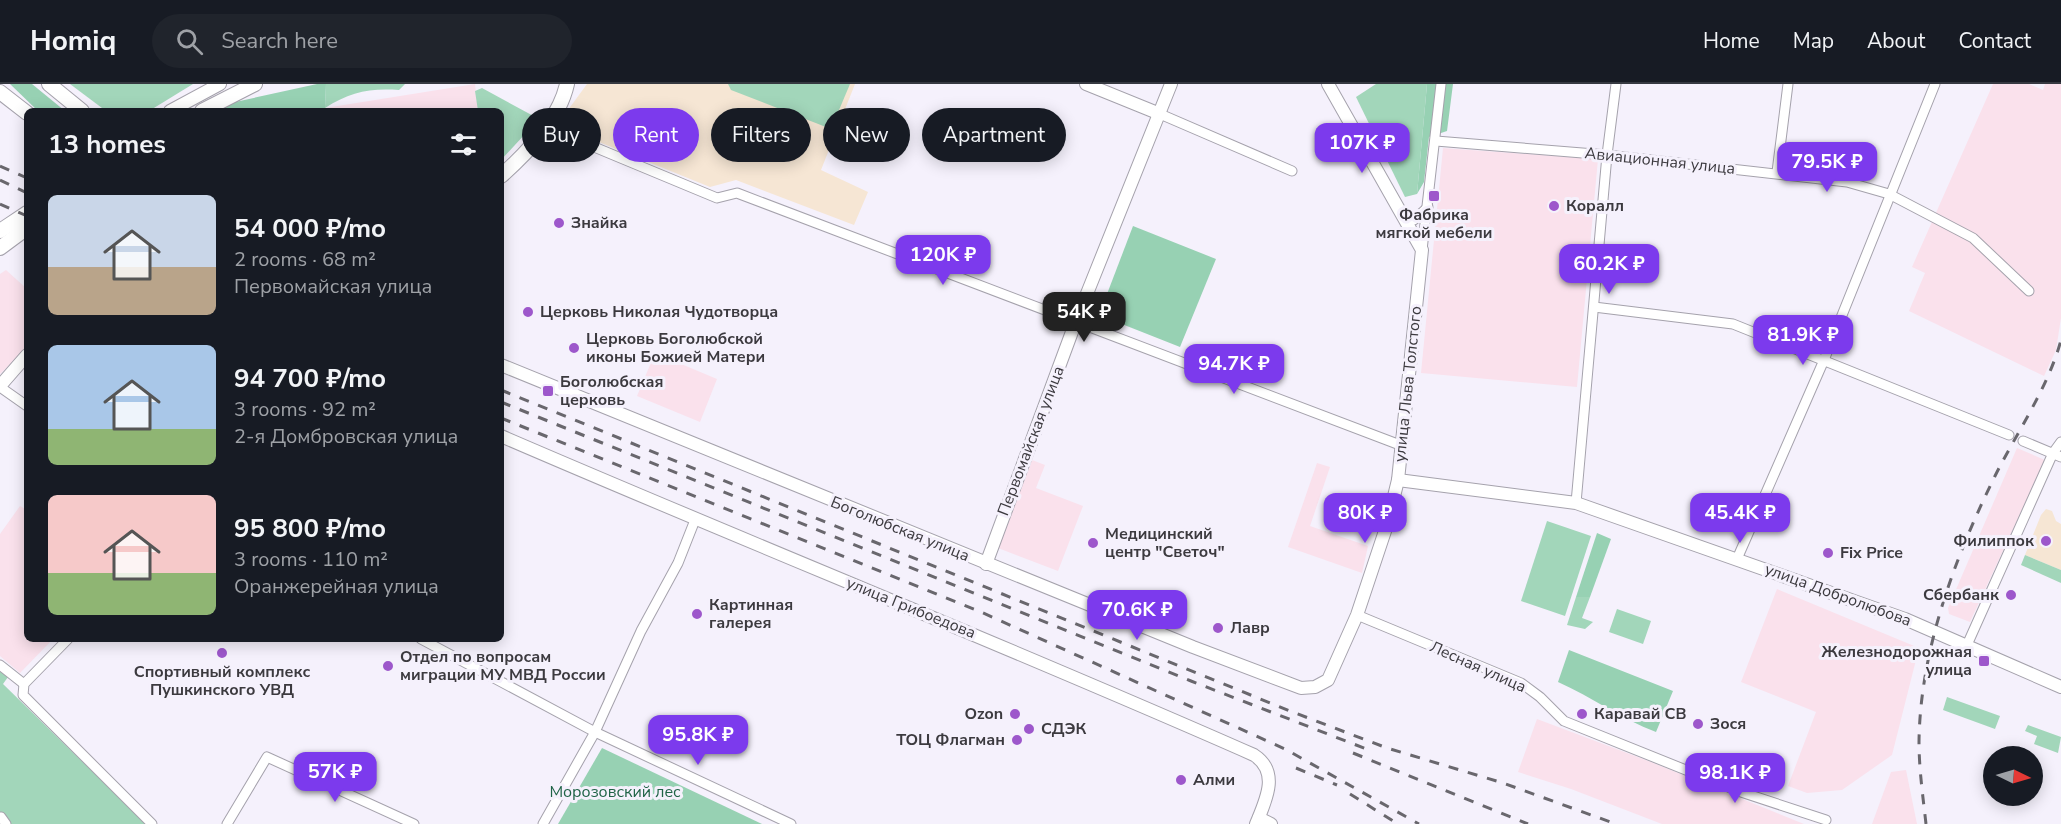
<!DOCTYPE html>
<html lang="en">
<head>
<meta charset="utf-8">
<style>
	body { margin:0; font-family:"Nunito Sans",sans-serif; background:#20242c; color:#f1f3f6; height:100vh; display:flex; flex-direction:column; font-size:22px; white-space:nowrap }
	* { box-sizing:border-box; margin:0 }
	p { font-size:20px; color:#9ea1a6 }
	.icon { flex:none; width:33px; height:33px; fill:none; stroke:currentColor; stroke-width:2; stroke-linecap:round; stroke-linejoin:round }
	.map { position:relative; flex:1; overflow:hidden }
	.sheet { position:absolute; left:24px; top:24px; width:480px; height:534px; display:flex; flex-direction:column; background:#171b24; border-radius:9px; box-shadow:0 3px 15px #0003 }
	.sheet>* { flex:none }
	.banner { position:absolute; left:522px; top:24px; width:570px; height:54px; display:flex; gap:12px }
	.needle { width:39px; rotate:95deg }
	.controls { position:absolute; left:1983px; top:662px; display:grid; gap:12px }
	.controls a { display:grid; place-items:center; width:60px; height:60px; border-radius:50%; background:#171b24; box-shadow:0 3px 15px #0003; font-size:30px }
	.price { position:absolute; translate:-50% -51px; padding:0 14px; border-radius:12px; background:#7c3aed; color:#fff; font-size:20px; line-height:39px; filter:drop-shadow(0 2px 3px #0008) }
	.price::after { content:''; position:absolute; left:50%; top:36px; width:18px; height:14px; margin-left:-9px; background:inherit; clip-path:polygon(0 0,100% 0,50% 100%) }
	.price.selected { background:#222; color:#fff }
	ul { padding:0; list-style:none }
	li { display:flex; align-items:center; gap:18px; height:150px; padding:0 24px }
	li span { display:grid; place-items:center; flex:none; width:168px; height:120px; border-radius:9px; color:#555 }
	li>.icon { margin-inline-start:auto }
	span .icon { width:72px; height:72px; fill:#fffc; stroke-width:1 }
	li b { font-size:26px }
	h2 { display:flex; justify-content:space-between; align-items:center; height:72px; padding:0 24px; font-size:26px }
	.chip { padding:0 21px; border-radius:27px; background:#171b24; box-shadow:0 3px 15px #0003; font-size:21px; line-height:54px }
	.chip.selected { background:#7c3aed; color:#fff }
	header { display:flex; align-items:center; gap:36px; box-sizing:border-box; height:84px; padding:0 30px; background:#171b24; border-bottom:2px solid #363941 }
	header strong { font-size:28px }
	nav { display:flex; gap:33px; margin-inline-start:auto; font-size:21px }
	.search { width:420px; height:54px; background:#20242c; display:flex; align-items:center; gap:15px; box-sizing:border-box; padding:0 21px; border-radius:33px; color:#9ea1a6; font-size:22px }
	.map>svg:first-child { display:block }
	.industrial { fill:#fae1ec }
	.education { fill:#f6e6d4 }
	.green { fill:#a2d6ba }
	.forest { fill:#97d1b3 }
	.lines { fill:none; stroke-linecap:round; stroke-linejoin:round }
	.minor-casing { stroke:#a5a2ac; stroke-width:11 }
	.tertiary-casing { stroke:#a5a2ac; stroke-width:14 }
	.secondary-casing { stroke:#a5a2ac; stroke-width:16 }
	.minor { stroke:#fff; stroke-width:9 }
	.tertiary { stroke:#fff; stroke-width:12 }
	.secondary { stroke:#fff; stroke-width:14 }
	.rail { stroke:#69676d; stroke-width:3; stroke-dasharray:10 10; stroke-linecap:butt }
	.poi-dot { fill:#9d57cb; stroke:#f5f1fc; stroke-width:2 }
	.labels { text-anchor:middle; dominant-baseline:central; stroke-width:6; stroke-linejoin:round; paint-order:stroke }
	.street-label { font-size:16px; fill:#3c3a3f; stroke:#f5f1fc }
	.poi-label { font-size:16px; font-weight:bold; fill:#3c3a3f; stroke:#f5f1fc; text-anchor:start }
	.park-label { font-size:16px; fill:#1f6346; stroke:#f5f1fc }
</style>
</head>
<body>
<header>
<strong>Homiq</strong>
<div class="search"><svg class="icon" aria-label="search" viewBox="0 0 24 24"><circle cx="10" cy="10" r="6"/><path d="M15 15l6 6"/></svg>Search here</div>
<nav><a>Home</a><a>Map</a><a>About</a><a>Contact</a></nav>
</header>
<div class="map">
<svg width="2061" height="740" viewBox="0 0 2061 740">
	<rect width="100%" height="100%" fill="#f5f1fc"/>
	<g class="industrial">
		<polygon points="475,0 478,27 325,27 325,24"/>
		<polygon points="1993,0 2029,0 2043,6 2045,0 2061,0 2061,234 2056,266 2044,292 1909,227 1925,189 1912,183"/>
		<polygon points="1443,64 1598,75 1577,303 1421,289"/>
		<polygon points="6,186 27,205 27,264 0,290 0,190"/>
		<polygon points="655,269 717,295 700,338 637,312"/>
		<polygon points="2017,364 2045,376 1970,538 1949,530 1948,524"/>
		<polygon points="1032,376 1045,381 1036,404 1083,422 1058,487 998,464"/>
		<polygon points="1317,379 1330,383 1310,442 1368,462 1362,489 1288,463"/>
		<polygon points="20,422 27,426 27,555 53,555 20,589 0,572 0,450"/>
		<polygon points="1777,505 1919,564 1892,671 1842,706 1807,709 1788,702 1816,628 1741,598"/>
		<polygon points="1537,635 1651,678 1804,740 1662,740 1571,705 1518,688"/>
		<polygon points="1906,686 1917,740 1872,740 1891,688"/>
	</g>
	<g class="education">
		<polygon points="587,0 855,0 821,86 868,108 854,141 736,96 710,103 557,41"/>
		<polygon points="2046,425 2052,427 2056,437 2061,440 2061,486 2025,471 2041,431"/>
	</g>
	<g class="green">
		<polygon points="70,0 193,0 149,27 106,27"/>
		<path d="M326 0H405L399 6C369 4 350 8 325 24Z"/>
		<polygon points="728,0 850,0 831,45 731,6"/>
		<polygon points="1376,0 1427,0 1417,110 1405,113 1356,13"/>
		<polygon points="482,4 539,35 501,76 501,27 478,27 475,7"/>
		<polygon points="1547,437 1591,452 1565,532 1521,517"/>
		<polygon points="2025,471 2061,486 2061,499 2021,481"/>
		<polygon points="1576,513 1590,513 1582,534 1593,538 1585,545 1567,541"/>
		<polygon points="1617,525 1651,537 1643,560 1609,548"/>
		<polygon points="0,587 8,593 3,600 146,740 0,740"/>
		<polygon points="1947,613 2000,632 1995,645 1943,626"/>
		<polygon points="2028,641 2061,653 2058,669 2034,660 2037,652 2025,647"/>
	</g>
	<g class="forest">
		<polygon points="10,0 32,0 65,27 38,27"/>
		<polygon points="317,0 326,0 325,27 215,27 226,20"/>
		<polygon points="1427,0 1453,0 1447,47 1429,53 1424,98 1417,110"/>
		<polygon points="1133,142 1216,175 1180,263 1099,231"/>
		<polygon points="1597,449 1611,455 1590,513 1576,513"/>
		<path d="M1569 566 1673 607 1656 648C1621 635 1592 613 1558 598Z"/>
		<polygon points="602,664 762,740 558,740"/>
	</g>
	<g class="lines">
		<g class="minor-casing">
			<g id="minor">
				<polyline points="1160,30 1292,87"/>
				<polyline points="546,43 717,114 737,109 1400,361"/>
				<polyline points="1436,57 1607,71 1847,98 1889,110 1973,154 2029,207"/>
				<polyline points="1777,88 1788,0"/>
				<polyline points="1405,137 1414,136 1428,123"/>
				<polyline points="1422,166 1441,0"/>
				<polyline points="1594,223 1733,240 2009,351"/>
				<polyline points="0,303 27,322"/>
				<polyline points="2023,357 2061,373"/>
				<polyline points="1576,419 1607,71 1616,0"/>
				<polyline points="1737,475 1824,276 1935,0"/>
				<polyline points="1357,531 1521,599 1540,613 1564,637 1738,707 1826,736"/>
				<polyline points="68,555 24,600 23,611 152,740"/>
				<polyline points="421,555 595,648 791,740"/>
				<polyline points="1967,561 2053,369 2061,358"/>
				<polyline points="0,581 24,600"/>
				<polyline points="1,733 6,740"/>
				<polyline points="227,740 267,673 414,740"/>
				<polyline points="543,740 595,648 641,547 678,479 695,436"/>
			</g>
		</g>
		<g class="tertiary-casing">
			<g id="tertiary">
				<polyline points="1086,0 1160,30"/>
				<polyline points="170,27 220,0"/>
				<polyline points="501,281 1193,563 1301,604 1315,603 1328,596 1357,531 1387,441 1398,396 1422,166 1328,0"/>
				<polyline points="0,302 27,271"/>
				<path d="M501 352C751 460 1005 561 1254 671 1280 688 1266 716 1256 740"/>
				<polyline points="1398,396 1576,419 1905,535 2061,603"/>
				<polyline points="986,480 1076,237 1171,0"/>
				<polyline points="1259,734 1271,740"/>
			</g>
		</g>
		<g class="secondary-casing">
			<g id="secondary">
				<polyline points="49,0 82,27"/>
				<polyline points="0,8 27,29"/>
				<polyline points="202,27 255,0"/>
				<path d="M501 92C528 68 559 36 567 0"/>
				<polyline points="0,147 27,129"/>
				<polyline points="0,164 27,144"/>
			</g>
		</g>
		<use href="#minor" class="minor"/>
		<use href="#tertiary" class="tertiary"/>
		<use href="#secondary" class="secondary"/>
		<g class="rail">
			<polyline points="0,82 27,94"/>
			<polyline points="0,96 27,109"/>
			<polyline points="0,120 27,132"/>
			<polyline points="501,306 1290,627 1387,664 1503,699 1616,740"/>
			<polyline points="501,318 1191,597 1369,666"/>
			<polyline points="501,334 981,528 1285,665 1419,740"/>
			<polyline points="1353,669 1528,740"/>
			<polyline points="1296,684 1337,701"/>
			<polyline points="1350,710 1398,740"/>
			<path d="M1926 740C1923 713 1919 685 1919 658 1920 566 1955 473 1995 392 2017 348 2048 304 2061 256"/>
		</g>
	</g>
	<g class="poi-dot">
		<rect x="1428" y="106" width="12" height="12" rx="3"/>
		<circle cx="1554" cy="122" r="6"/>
		<circle cx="559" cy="139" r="6"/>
		<circle cx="528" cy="228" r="6"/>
		<circle cx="574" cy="264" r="6"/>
		<rect x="542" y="301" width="12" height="12" rx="3"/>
		<circle cx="2046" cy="457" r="6"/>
		<circle cx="1093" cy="459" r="6"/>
		<circle cx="1828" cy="469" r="6"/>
		<circle cx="2011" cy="511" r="6"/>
		<circle cx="697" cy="530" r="6"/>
		<circle cx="1218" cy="544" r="6"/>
		<circle cx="222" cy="569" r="6"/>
		<rect x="1978" y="571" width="12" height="12" rx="3"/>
		<circle cx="388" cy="582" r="6"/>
		<circle cx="1015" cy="630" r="6"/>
		<circle cx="1582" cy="630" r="6"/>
		<circle cx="1698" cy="640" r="6"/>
		<circle cx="1029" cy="645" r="6"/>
		<circle cx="1017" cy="656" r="6"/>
		<circle cx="1181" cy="696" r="6"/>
	</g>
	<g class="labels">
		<g class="street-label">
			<text transform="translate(1660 77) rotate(6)">Авиационная улица</text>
			<text transform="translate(1408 300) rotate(-84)">улица Льва Толстого</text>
			<text transform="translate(1031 357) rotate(-69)">Первомайская улица</text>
			<text transform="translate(900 445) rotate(22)">Боголюбская улица</text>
			<text transform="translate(1838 511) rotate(20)">улица Добролюбова</text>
			<text transform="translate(911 524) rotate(22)">улица Грибоедова</text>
			<text transform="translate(1478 583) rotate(24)">Лесная улица</text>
		</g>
		<g class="poi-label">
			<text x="1566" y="122">Коралл</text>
			<text x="1434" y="131" text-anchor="middle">Фабрика<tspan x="1434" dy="18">мягкой мебели</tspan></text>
			<text x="571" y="139">Знайка</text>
			<text x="540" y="228">Церковь Николая Чудотворца</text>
			<text x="586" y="255">Церковь Боголюбской<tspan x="586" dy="18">иконы Божией Матери</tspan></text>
			<text x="560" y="298">Боголюбская<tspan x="560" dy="18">церковь</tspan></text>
			<text x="1105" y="450">Медицинский<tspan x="1105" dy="18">центр "Светоч"</tspan></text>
			<text x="2034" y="457" text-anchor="end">Филиппок</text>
			<text x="1840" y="469">Fix Price</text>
			<text x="1999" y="511" text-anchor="end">Сбербанк</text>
			<text x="709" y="521">Картинная<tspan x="709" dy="18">галерея</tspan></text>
			<text x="1230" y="544">Лавр</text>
			<text x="1972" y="568" text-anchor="end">Железнодорожная<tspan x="1972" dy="18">улица</tspan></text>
			<text x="400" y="573">Отдел по вопросам<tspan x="400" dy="18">миграции МУ МВД России</tspan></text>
			<text x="222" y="588" text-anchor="middle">Спортивный комплекс<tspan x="222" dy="18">Пушкинского УВД</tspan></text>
			<text x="1003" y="630" text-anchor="end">Ozon</text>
			<text x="1594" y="630">Каравай СВ</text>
			<text x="1710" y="640">Зося</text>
			<text x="1041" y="645">СДЭК</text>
			<text x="1005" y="656" text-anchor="end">ТОЦ Флагман</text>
			<text x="1193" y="696">Алми</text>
		</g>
		<g class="park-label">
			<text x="615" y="708">Морозовский лес</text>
		</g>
	</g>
</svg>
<div class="controls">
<a><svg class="needle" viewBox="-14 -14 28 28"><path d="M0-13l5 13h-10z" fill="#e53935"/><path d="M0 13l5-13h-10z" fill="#9ea1a6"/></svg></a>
</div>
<b class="price" style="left:1362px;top:90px">107K ₽</b>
<b class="price" style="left:1827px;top:109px">79.5K ₽</b>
<b class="price" style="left:943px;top:202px">120K ₽</b>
<b class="price" style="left:1609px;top:211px">60.2K ₽</b>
<b class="price selected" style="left:1084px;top:259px">54K ₽</b>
<b class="price" style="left:1803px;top:282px">81.9K ₽</b>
<b class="price" style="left:1234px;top:311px">94.7K ₽</b>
<b class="price" style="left:1365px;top:460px">80K ₽</b>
<b class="price" style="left:1740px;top:460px">45.4K ₽</b>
<b class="price" style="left:1137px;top:557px">70.6K ₽</b>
<b class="price" style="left:698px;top:682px">95.8K ₽</b>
<b class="price" style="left:335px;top:719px">57K ₽</b>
<b class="price" style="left:1735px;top:720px">98.1K ₽</b>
<div class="banner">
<a class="chip">Buy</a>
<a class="chip selected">Rent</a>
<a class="chip">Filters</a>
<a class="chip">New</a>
<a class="chip">Apartment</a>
</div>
<section class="sheet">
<h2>13 homes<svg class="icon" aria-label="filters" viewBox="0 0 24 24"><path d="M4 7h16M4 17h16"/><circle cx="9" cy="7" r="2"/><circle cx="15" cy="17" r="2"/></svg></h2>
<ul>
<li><span style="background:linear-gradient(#c9d6e8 60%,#b9a48a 0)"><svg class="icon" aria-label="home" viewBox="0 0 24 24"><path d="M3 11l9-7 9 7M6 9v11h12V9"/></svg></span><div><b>54 000 ₽/mo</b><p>2 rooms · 68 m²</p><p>Первомайская улица</p></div></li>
<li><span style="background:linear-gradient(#a9c7e8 70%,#8fb573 0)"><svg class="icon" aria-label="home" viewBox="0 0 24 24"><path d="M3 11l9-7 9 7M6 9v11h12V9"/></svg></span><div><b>94 700 ₽/mo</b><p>3 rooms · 92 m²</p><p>2-я Домбровская улица</p></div></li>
<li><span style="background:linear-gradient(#f6c9c9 65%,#8fb573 0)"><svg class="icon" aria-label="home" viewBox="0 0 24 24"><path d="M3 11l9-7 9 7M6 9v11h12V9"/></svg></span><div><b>95 800 ₽/mo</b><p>3 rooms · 110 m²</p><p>Оранжерейная улица</p></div></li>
</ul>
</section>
</div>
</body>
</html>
